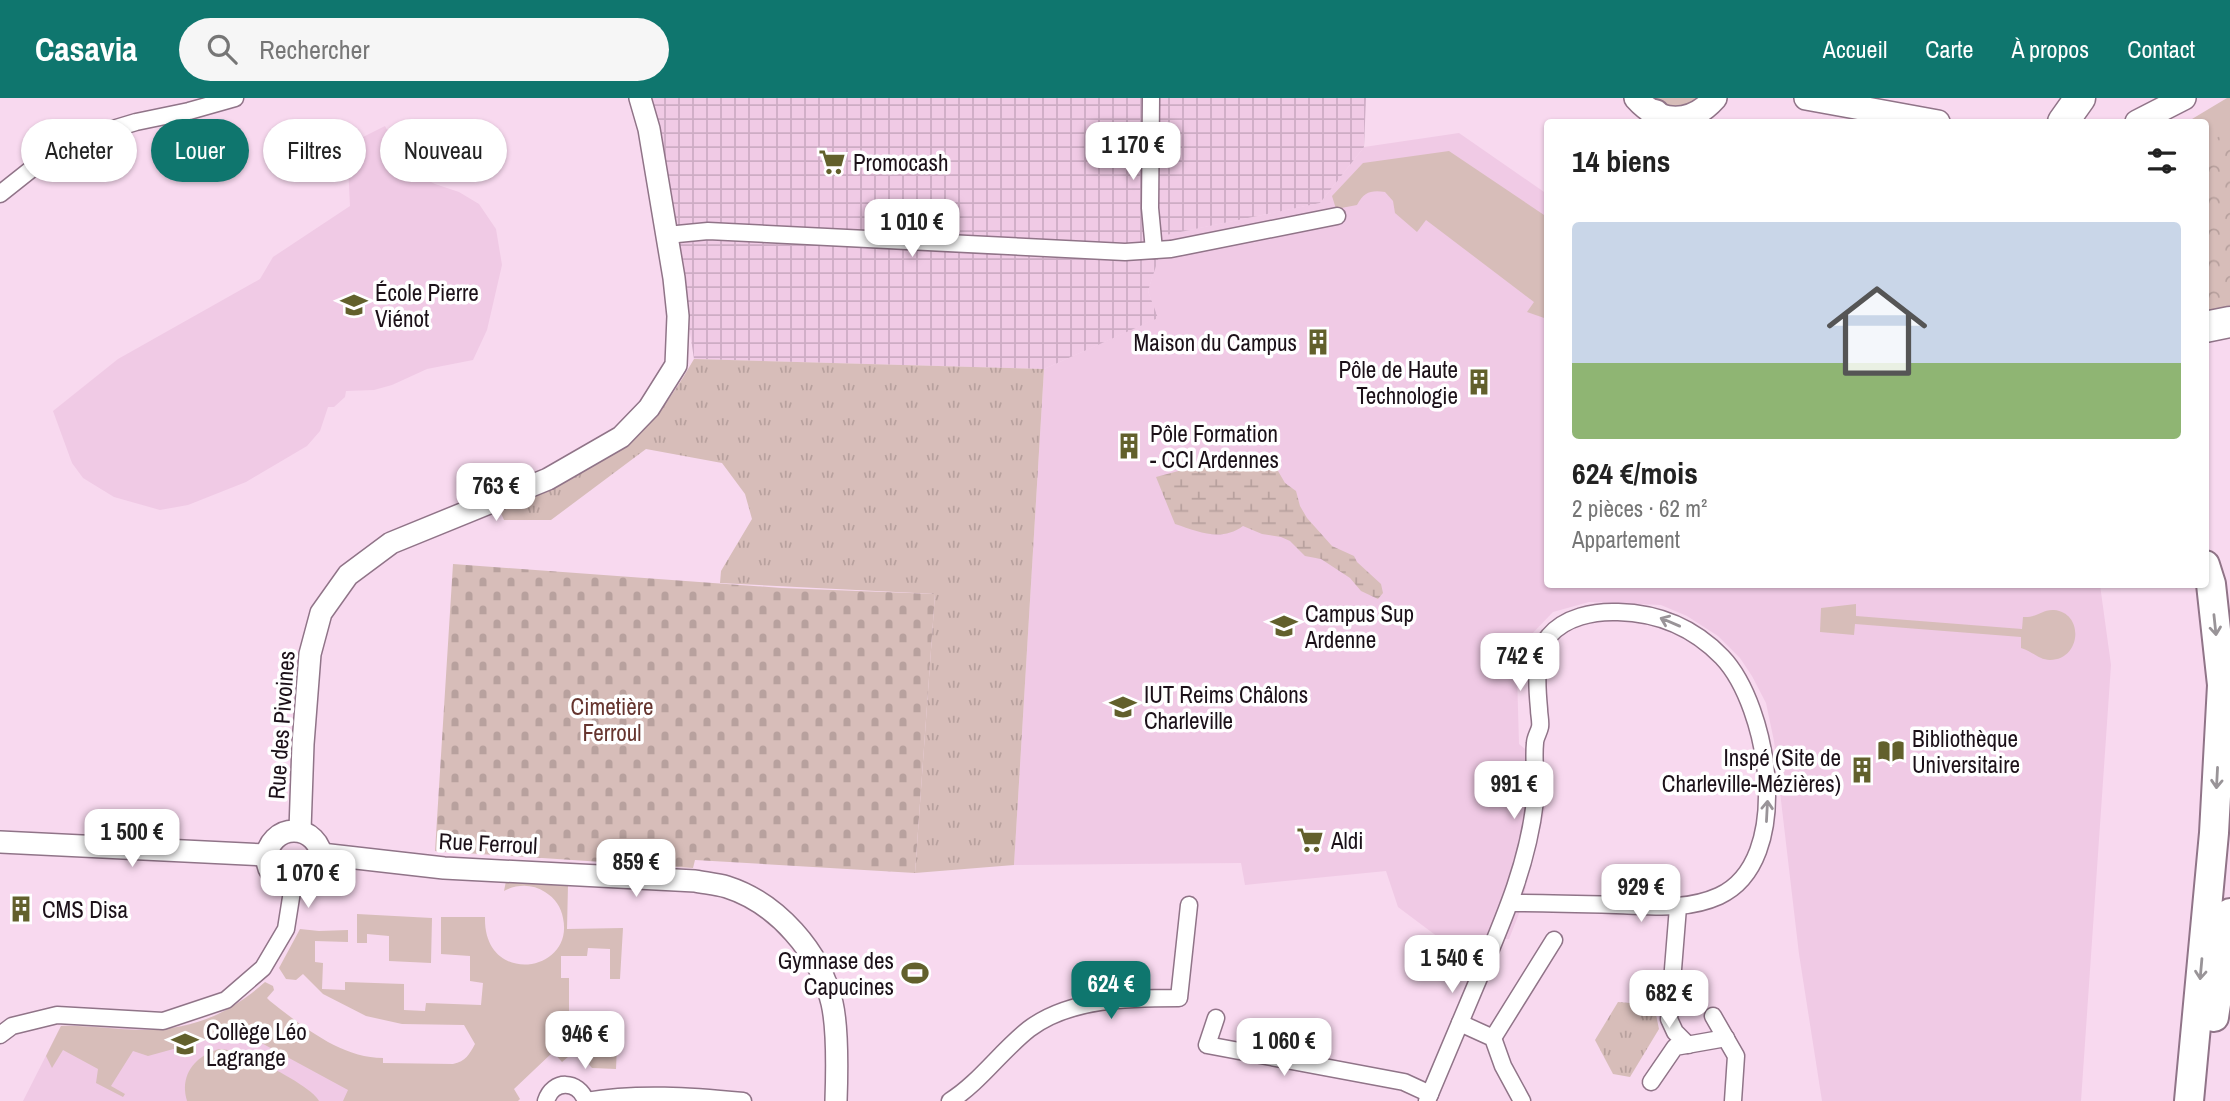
<!DOCTYPE html>
<html lang="fr">
<head>
<meta charset="utf-8">
<style>
	body { margin:0; font-family:"Archivo Narrow",sans-serif; background:#f6f6f6; color:#222; height:100vh; display:flex; flex-direction:column; font-size:26px; white-space:nowrap }
	* { box-sizing:border-box; margin:0 }
	p { font-size:23px; color:#767676 }
	.icon { flex:none; width:38px; height:38px; fill:none; stroke:currentColor; stroke-width:2; stroke-linecap:round; stroke-linejoin:round }
	.map { position:relative; flex:1; overflow:hidden }
	.details { position:absolute; left:1544px; top:21px; width:665px; height:469px; display:flex; flex-direction:column; background:#fff; border-radius:7px; box-shadow:0 2px 5px #0004 }
	.details>* { flex:none }
	.banner { position:absolute; left:21px; top:21px; width:665px; height:63px; display:flex; gap:14px }
	.price { position:absolute; translate:-50% -60px; padding:0 16px; border-radius:14px; background:#fff; color:#222; font-size:23px; line-height:46px; filter:drop-shadow(0 2px 4px #0008) }
	.price::after { content:''; position:absolute; left:50%; top:42px; width:21px; height:16px; margin-left:-10px; background:inherit; clip-path:polygon(0 0,100% 0,50% 100%) }
	.price.selected { background:#0f766e; color:#fff }
	ul { padding:0; list-style:none }
	li { display:grid; align-content:center; gap:14px; height:371px; padding:0 28px }
	li+li { border-top:2px solid #e0e0e0 }
	li span { display:grid; place-items:center; height:217px; border-radius:7px; color:#555 }
	li>.icon { margin-inline-start:auto }
	span .icon { width:126px; height:126px; fill:#fffc; stroke-width:1 }
	li b { font-size:30px }
	h2 { display:flex; justify-content:space-between; align-items:center; height:84px; padding:0 28px; font-size:30px }
	.tag { padding:0 24px; border-radius:32px; background:#fff; box-shadow:0 2px 5px #0004; font-size:24px; line-height:63px }
	.tag.selected { background:#0f766e; color:#fff }
	header { display:flex; align-items:center; gap:42px; box-sizing:border-box; height:98px; padding:0 35px; background:#0f766e; color:#fff }
	header strong { font-size:33px }
	nav { display:flex; gap:38px; margin-inline-start:auto; font-size:24px }
	.search { width:490px; height:63px; background:#f6f6f6; display:flex; align-items:center; gap:18px; box-sizing:border-box; padding:0 24px; border-radius:38px; color:#767676; font-size:26px }
	.map>svg:first-child { display:block }
	.built { fill:#f0cae5 }
	.industrial { fill:url(#industrial-grid) }
	.green { fill:#d7bdb9 }
	.forest { fill:url(#forest-crowns) }
	.wetland { fill:url(#wetland-marsh) }
	.cemetery { fill:url(#cemetery-stones) }
	.park { fill:url(#park-tufts) }
	.lines { fill:none; stroke-linecap:round; stroke-linejoin:round }
	.minor-casing { stroke:#907488; stroke-width:19 }
	.tertiary-casing { stroke:#907488; stroke-width:24 }
	.secondary-casing { stroke:#907488; stroke-width:26 }
	.trunk-casing { stroke:#907488; stroke-width:32 }
	.motorway-casing { stroke:#907488; stroke-width:33 }
	.minor { stroke:#fff; stroke-width:16 }
	.tertiary { stroke:#fff; stroke-width:21 }
	.secondary { stroke:#fff; stroke-width:23 }
	.trunk { stroke:#fff; stroke-width:28 }
	.motorway { stroke:#fff; stroke-width:30 }
	.oneway { stroke:#999498 }
	.labels { text-anchor:middle; dominant-baseline:central; stroke-width:7; stroke-linejoin:round; paint-order:stroke }
	.poi-label { font-size:23px; fill:#1c1119; stroke:#fff; text-anchor:start }
	.park-label { font-size:23px; fill:#66352f; stroke:#fff }
	.street-label { font-size:23px; fill:#1c1119; stroke:#fff }
</style>
</head>
<body>
<header>
<strong>Casavia</strong>
<div class="search"><svg class="icon" aria-label="search" viewBox="0 0 24 24"><circle cx="10" cy="10" r="6"/><path d="M15 15l6 6"/></svg>Rechercher</div>
<nav><a>Accueil</a><a>Carte</a><a>À propos</a><a>Contact</a></nav>
</header>
<div class="map">
<svg width="2230" height="1003" viewBox="0 0 2230 1003">
	<defs>
		<pattern id="industrial-grid" width="8" height="8" patternUnits="userSpaceOnUse" patternTransform="scale(1.75)"><rect width="8" height="8" fill="#f0cae5"/><path d="M0 4h8M4 0v8" fill="none" stroke="#cdacc4"/></pattern>
		<pattern id="forest-crowns" width="20" height="18" patternUnits="userSpaceOnUse" patternTransform="scale(1.75)"><rect width="20" height="18" fill="#d7bdb9"/><path d="M2 6a3 3 0 1 1 6 0M12 15a3 3 0 1 1 6 0" fill="none" stroke="#b8a19e"/></pattern>
		<pattern id="wetland-marsh" width="20" height="14" patternUnits="userSpaceOnUse" patternTransform="scale(1.75)"><rect width="20" height="14" fill="#d7bdb9"/><path d="M1 5h8M5 5V1M11 12h8M15 12V8" fill="none" stroke="#b8a19e"/></pattern>
		<pattern id="cemetery-stones" width="16" height="16" patternUnits="userSpaceOnUse" patternTransform="scale(1.75)"><rect width="16" height="16" fill="#d7bdb9"/><path d="M2 7V4a2 2 0 0 1 4 0v3zM10 15v-3a2 2 0 0 1 4 0v3z" fill="#b8a19e"/></pattern>
		<pattern id="park-tufts" width="24" height="20" patternUnits="userSpaceOnUse" patternTransform="scale(1.75)"><rect width="24" height="20" fill="#d7bdb9"/><path d="M3 7l-1-3M5 7V3M7 7l1-3M15 17l-1-3M17 17v-4M19 17l1-3" fill="none" stroke="#b8a19e"/></pattern>
	</defs>
	<rect width="100%" height="100%" fill="#f8d9ef"/>
	<g class="built">
		<polygon points="385,28 402,61 417,77 435,86 459,94 479,106 496,131 502,167 487,232 473,262 427,271 392,287 374,292 346,293 345,299 334,309 328,309 320,333 307,348 246,384 188,407 160,412 114,399 83,380 72,365 53,313 118,261 260,181 273,159 350,108 347,47"/>
		<polygon points="1459,35 1547,96 1547,486 2100,487 2111,567 2081,1003 1822,1003 1799,856 1774,643 1766,605 1752,578 1740,560 1718,538 1687,518 1661,507 1589,504 1553,514 1527,541 1517,576 1519,646 1554,675 1520,813 1509,841 1442,842 1398,809 1386,773 1245,787 1241,765 1014,767 1044,271 1157,220 1148,193 1165,137 1320,105 1364,49"/>
		<polygon points="251,896 265,910 430,1003 23,1003 61,928 166,931 209,922"/>
	</g>
	<polygon class="industrial" points="646,0 1366,0 1364,49 1320,105 1166,137 1148,193 1158,220 1044,271 694,261 664,64"/>
	<g class="green">
		<path d="M1654 0H1698C1685 11 1667 11 1654 0Z"/>
		<polygon points="2227,0 2230,0 2230,208 2205,215 2205,24 2187,24"/>
		<path d="M1449 53 1547 119V221L1527 214 1534 204 1426 122 1417 134 1395 115 1393 103 1385 94C1371 92 1364 94 1357 107L1336 111 1332 98 1363 65Z"/>
		<path d="M1856 506V518L2022 531 2023 519C2038 520 2042 511 2054 512 2085 515 2081 562 2050 562 2039 562 2032 553 2021 550V539L1855 526 1854 537 1820 534 1821 510Z"/>
		<path d="M506 783 568 787 567 831 623 830 620 881H610V851L588 850 587 858H561V880H569V932H591V924L617 925 618 923 616 971 592 970 580 956 568 959 562 964 553 954 514 991 520 1001 518 1003H343L348 992 243 935 228 936 148 958 133 953 111 988 125 996 123 999 96 985 98 971 63 952 52 970 46 958 61 928C88 927 115 932 143 932 192 932 229 916 265 884L273 888 274 892 267 900 270 903C302 928 341 960 383 960V965L453 966C466 963 469 957 475 946L464 927 402 926 366 918 323 896 303 876 296 882 286 881 279 870 300 831 319 833 348 832V844L315 843V864L323 865 322 891 345 892V884L404 886V912L425 913 426 905 481 907 483 885 470 883V858L441 856V819H485C483 889 575 875 563 820 561 809 555 800 545 794 533 786 517 786 504 793Z"/>
		<polygon points="357,816 432,820 431,865 389,863 389,838 367,836 367,845 357,845"/>
		<path d="M219 951C238 950 311 987 319 1003H187C179 977 195 958 219 951Z"/>
	</g>
	<polygon class="forest" points="2230,32 2230,208 2216,215 2205,215 2205,47"/>
	<path class="wetland" d="M1242 354C1255 356 1262 365 1274 366L1285 385 1296 393 1300 408 1307 420 1332 448 1354 458 1357 464 1381 486 1383 495 1378 501 1361 493 1350 480 1321 461 1305 458 1290 443 1281 439 1262 436 1243 428C1221 444 1199 434 1175 426L1156 379 1223 361V358Z"/>
	<polygon class="cemetery" points="453,466 782,490 935,496 915,775 695,762 693,770 435,753"/>
	<g class="park">
		<path d="M694 261 1044 271 1014 767 915 775 935 496 720 485 721 473 752 421 745 396 722 365 646 351 551 422H504L500 413C543 390 603 364 640 334 659 319 682 282 694 261Z"/>
		<polygon points="1618,904 1654,907 1659,931 1630,979 1613,976 1595,942"/>
	</g>
	<g class="lines">
		<g class="minor-casing">
			<g id="minor">
				<polyline points="1151,0 1150,110 1154,152"/>
				<polyline points="0,96 63,46 136,24 189,13 235,0"/>
				<polyline points="667,137 708,133 1125,154 1171,151 1337,118"/>
				<polyline points="1678,809 1669,921 1675,934 1688,947"/>
				<polyline points="1713,918 1736,958 1733,1003"/>
				<polyline points="1216,920 1207,947 1404,984 1430,996"/>
				<polyline points="1460,925 1493,940 1503,968 1522,1003"/>
				<polyline points="0,937 12,928 57,917 163,923 226,902 263,870 286,831 293,787"/>
				<polyline points="1493,940 1554,842"/>
				<polyline points="1651,984 1675,949 1726,940"/>
				<path d="M546 1003C553 981 578 982 586 1003"/>
				<path d="M586 1003C638 994 691 998 743 1003"/>
				<path d="M950 1003C979 985 1001 953 1029 931 1070 900 1130 900 1179 900L1189 807"/>
				<path d="M1427 1003C1445 960 1463 917 1481 875 1505 818 1528 765 1535 703 1537 684 1533 664 1535 645 1535 640 1539 634 1540 629 1541 624 1539 617 1539 611 1537 590 1534 555 1549 538 1565 519 1594 513 1618 514 1658 515 1694 530 1722 559 1769 608 1795 763 1719 798 1686 813 1651 808 1616 807 1581 806 1546 805 1511 805"/>
			</g>
		</g>
		<g class="tertiary-casing">
			<g id="tertiary">
				<polyline points="300,732 303,646 310,556 321,515 348,477 391,445 548,381 621,339 649,310 676,267 678,218 674,180 649,31 640,0"/>
				<circle cx="294" cy="760" r="27"/>
				<polyline points="0,744 266,757"/>
				<path d="M321 756 444 770 695 783C705 785 717 786 727 789 777 805 820 854 832 905 838 931 837 975 836 1003"/>
			</g>
		</g>
		<g class="secondary-casing">
			<g id="secondary">
				<path d="M1636 0C1660 27 1691 27 1715 0"/>
				<polyline points="1806,0 1938,24"/>
				<polyline points="2137,24 2184,0"/>
			</g>
		</g>
		<g class="trunk-casing">
			<g id="trunk">
				<polyline points="1655,16 1661,24"/>
				<polyline points="2214,919 2230,815"/>
				<polyline points="2189,1003 2214,735 2222,587 2211,486 2205,467"/>
			</g>
		</g>
		<g class="motorway-casing">
			<g id="motorway">
				<polyline points="2063,24 2080,0"/>
				<polyline points="2205,229 2230,224"/>
			</g>
		</g>
		<use href="#minor" class="minor"/>
		<use href="#tertiary" class="tertiary"/>
		<use href="#secondary" class="secondary"/>
		<use href="#trunk" class="trunk"/>
		<use href="#motorway" class="motorway"/>
	</g>
	<defs><path id="oneway-shaft" d="M-6 0H5M1.5-3L5.5 0L1.5 3" fill="none" stroke-width="1.6" stroke-linecap="round" stroke-linejoin="round" transform="scale(1.75)"/></defs>
	<g class="oneway">
		<use href="#oneway-shaft" transform="translate(1670 524) rotate(-157)"/>
		<use href="#oneway-shaft" transform="translate(2215 527) rotate(84)"/>
		<use href="#oneway-shaft" transform="translate(2217 680) rotate(93)"/>
		<use href="#oneway-shaft" transform="translate(1767 713) rotate(-87)"/>
		<use href="#oneway-shaft" transform="translate(2201 871) rotate(95)"/>
	</g>
	<defs>
		<g id="supermarket-bare" transform="scale(2.1)"><path d="M-6-5.5h2.5l.6 2H6L4.5 2H-2.5L-4.4-4H-6ZM-1.5 3.2a1.3 1.3 0 1 0 .1 0ZM3 3.2a1.3 1.3 0 1 0 .1 0Z" fill="#62602c" stroke="#fff" stroke-width="2.5" paint-order="stroke"/></g>
		<g id="school-bare" transform="scale(2.1)"><path d="M0-5L7-2L0 1L-7-2ZM-4 1L0 2.5L4 1V4Q0 6-4 4Z" fill="#62602c" stroke="#fff" stroke-width="2.5" paint-order="stroke"/></g>
		<g id="building-bare" transform="scale(2.1)"><path d="M-4-6H4V6H1V3H-1V6H-4ZM-2.5-4.3h1.7v1.8h-1.7ZM.8-4.3h1.7v1.8H.8ZM-2.5-1h1.7V.8h-1.7ZM.8-1h1.7V.8H.8Z" fill="#62602c" stroke="#fff" stroke-width="2.5" paint-order="stroke"/></g>
		<g id="university-bare" transform="scale(2.1)"><path d="M0-5L7-2L0 1L-7-2ZM-4 1L0 2.5L4 1V4Q0 6-4 4Z" fill="#62602c" stroke="#fff" stroke-width="2.5" paint-order="stroke"/></g>
		<g id="library-bare" transform="scale(2.1)"><path d="M-6-4Q-3-5.5-.7-3.5V5Q-3 3-6 4ZM6-4Q3-5.5 .7-3.5V5Q3 3 6 4Z" fill="#62602c" stroke="#fff" stroke-width="2.5" paint-order="stroke"/></g>
		<g id="stadium-bare" transform="scale(2.1)"><path d="M0-5a6.5 5 0 1 0 0 10a6.5 5 0 1 0 0-10ZM-3.5-1.8h7v3.6h-7Z" fill="#62602c" stroke="#fff" stroke-width="2.5" paint-order="stroke"/></g>
	</defs>
	<g fill-rule="evenodd">
		<use href="#supermarket-bare" x="832" y="64"/>
		<use href="#school-bare" x="354" y="207"/>
		<use href="#building-bare" x="1318" y="244"/>
		<use href="#building-bare" x="1479" y="284"/>
		<use href="#building-bare" x="1129" y="348"/>
		<use href="#university-bare" x="1284" y="528"/>
		<use href="#university-bare" x="1123" y="609"/>
		<use href="#library-bare" x="1891" y="653"/>
		<use href="#building-bare" x="1862" y="672"/>
		<use href="#supermarket-bare" x="1310" y="742"/>
		<use href="#building-bare" x="21" y="811"/>
		<use href="#stadium-bare" x="915" y="875"/>
		<use href="#school-bare" x="185" y="946"/>
	</g>
	<g class="labels">
		<g class="poi-label">
			<text x="853" y="64">Promocash</text>
			<text x="375" y="194">École Pierre<tspan x="375" dy="26">Viénot</tspan></text>
			<text x="1297" y="244" text-anchor="end">Maison du Campus</text>
			<text x="1458" y="271" text-anchor="end">Pôle de Haute<tspan x="1458" dy="26">Technologie</tspan></text>
			<text x="1150" y="335">Pôle Formation<tspan x="1150" dy="26">- CCI Ardennes</tspan></text>
			<text x="1305" y="515">Campus Sup<tspan x="1305" dy="26">Ardenne</tspan></text>
			<text x="1144" y="596">IUT Reims Châlons<tspan x="1144" dy="26">Charleville</tspan></text>
			<text x="1912" y="640">Bibliothèque<tspan x="1912" dy="26">Universitaire</tspan></text>
			<text x="1841" y="659" text-anchor="end">Inspé (Site de<tspan x="1841" dy="26">Charleville-Mézières)</tspan></text>
			<text x="1331" y="742">Aldi</text>
			<text x="42" y="811">CMS Disa</text>
			<text x="894" y="862" text-anchor="end">Gymnase des<tspan x="894" dy="26">Capucines</tspan></text>
			<text x="206" y="933">Collège Léo<tspan x="206" dy="26">Lagrange</tspan></text>
		</g>
		<g class="park-label">
			<text x="612" y="608">Cimetière<tspan x="612" dy="26">Ferroul</tspan></text>
		</g>
		<g class="street-label">
			<text transform="translate(281 627) rotate(-86)">Rue des Pivoines</text>
			<text transform="translate(488 745) rotate(3)">Rue Ferroul</text>
		</g>
	</g>
</svg>
<b class="price" style="left:1133px;top:84px">1 170 €</b>
<b class="price" style="left:912px;top:161px">1 010 €</b>
<b class="price" style="left:496px;top:425px">763 €</b>
<b class="price" style="left:1520px;top:595px">742 €</b>
<b class="price" style="left:1514px;top:723px">991 €</b>
<b class="price" style="left:132px;top:771px">1 500 €</b>
<b class="price" style="left:636px;top:801px">859 €</b>
<b class="price" style="left:308px;top:812px">1 070 €</b>
<b class="price" style="left:1641px;top:826px">929 €</b>
<b class="price" style="left:1452px;top:897px">1 540 €</b>
<b class="price selected" style="left:1111px;top:923px">624 €</b>
<b class="price" style="left:1669px;top:932px">682 €</b>
<b class="price" style="left:585px;top:973px">946 €</b>
<b class="price" style="left:1284px;top:980px">1 060 €</b>
<div class="banner">
<a class="tag">Acheter</a>
<a class="tag selected">Louer</a>
<a class="tag">Filtres</a>
<a class="tag">Nouveau</a>
</div>
<section class="details">
<h2>14 biens<svg class="icon" aria-label="filters" viewBox="0 0 24 24"><path d="M4 7h16M4 17h16"/><circle cx="9" cy="7" r="2"/><circle cx="15" cy="17" r="2"/></svg></h2>
<ul>
<li><span style="background:linear-gradient(#c9d6e8 65%,#8fb573 0)"><svg class="icon" aria-label="home" viewBox="0 0 24 24"><path d="M3 11l9-7 9 7M6 9v11h12V9"/></svg></span><div><b>624 €/mois</b><p>2 pièces · 62 m²</p><p>Appartement</p></div></li>
</ul>
</section>
</div>
</body>
</html>
